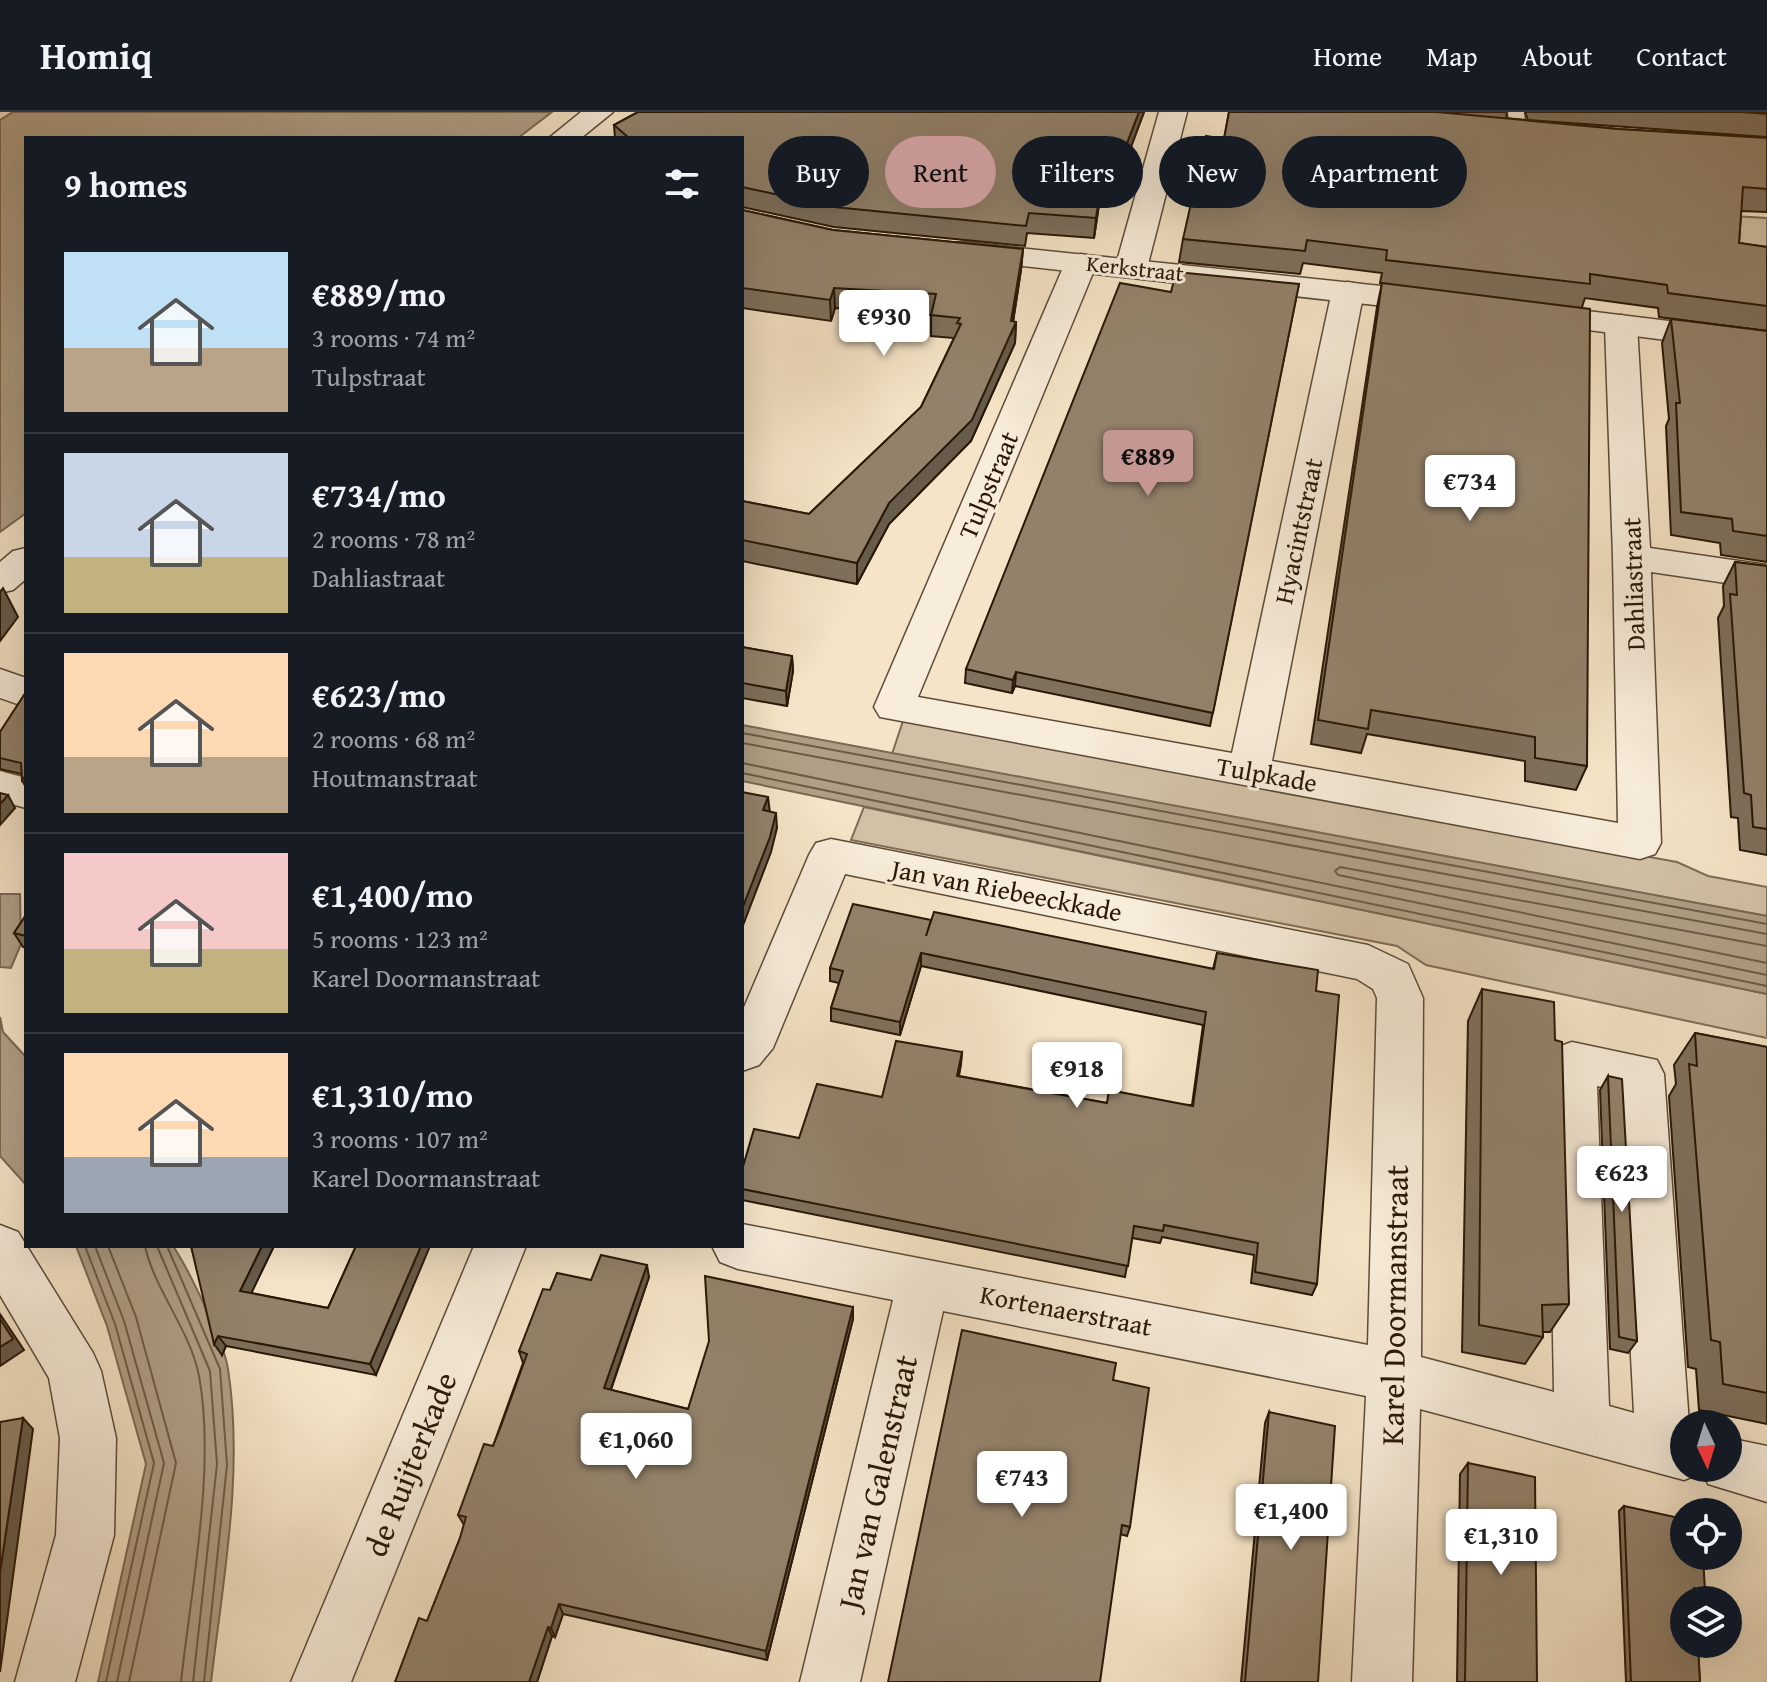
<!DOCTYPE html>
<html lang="en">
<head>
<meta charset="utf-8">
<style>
	body { margin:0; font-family:"Gentium Book Plus",serif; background:#242831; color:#f1f3f6; height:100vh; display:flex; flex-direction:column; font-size:30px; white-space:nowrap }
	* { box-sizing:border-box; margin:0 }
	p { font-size:26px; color:#9ea1a6 }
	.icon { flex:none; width:44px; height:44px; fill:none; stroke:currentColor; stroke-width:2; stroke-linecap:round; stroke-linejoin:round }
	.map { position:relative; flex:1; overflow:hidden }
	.drawer { position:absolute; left:24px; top:24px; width:720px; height:1112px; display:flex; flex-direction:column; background:#171b24; border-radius:0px; box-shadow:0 8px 32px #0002 }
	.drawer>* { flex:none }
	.banner { position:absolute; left:768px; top:24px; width:760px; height:72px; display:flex; gap:16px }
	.needle { width:52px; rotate:176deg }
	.controls { position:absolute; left:1670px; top:1298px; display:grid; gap:16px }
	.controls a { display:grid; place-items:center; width:72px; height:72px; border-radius:50%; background:#171b24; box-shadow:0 8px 32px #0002; font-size:40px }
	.price { position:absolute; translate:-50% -68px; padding:0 18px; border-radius:8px; background:#fff; color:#222; font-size:26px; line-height:52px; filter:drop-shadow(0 2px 4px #0008) }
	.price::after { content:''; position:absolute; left:50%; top:48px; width:24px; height:18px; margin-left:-12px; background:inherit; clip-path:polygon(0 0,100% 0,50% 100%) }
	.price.selected { background:#c59692; color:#111 }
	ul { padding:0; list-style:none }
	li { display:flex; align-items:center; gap:24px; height:200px; padding:0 40px }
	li+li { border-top:2px solid #363941 }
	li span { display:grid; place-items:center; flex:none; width:224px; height:160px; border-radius:0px; color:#555 }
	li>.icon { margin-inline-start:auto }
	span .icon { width:96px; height:96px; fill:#fffc; stroke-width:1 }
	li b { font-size:34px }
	h2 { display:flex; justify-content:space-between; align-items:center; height:96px; padding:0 40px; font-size:34px }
	.pill { padding:0 28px; border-radius:36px; background:#171b24; box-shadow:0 8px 32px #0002; font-size:28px; line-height:72px }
	.pill.selected { background:#c59692; color:#111 }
	header { display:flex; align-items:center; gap:48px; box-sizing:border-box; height:112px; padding:0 40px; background:#171b24; border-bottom:2px solid #363941 }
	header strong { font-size:38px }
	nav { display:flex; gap:44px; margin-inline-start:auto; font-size:28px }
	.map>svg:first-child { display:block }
	.green { fill:#d2c1a6; stroke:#7e6c56; stroke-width:2 }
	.water { fill:#b09f86; stroke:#7a6953; stroke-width:2 }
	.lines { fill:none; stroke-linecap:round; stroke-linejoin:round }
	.shore { stroke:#6c5c46; stroke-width:2 }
	.service-casing { stroke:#5c4b37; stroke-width:3 }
	.minor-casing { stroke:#5c4b37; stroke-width:3 }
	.tertiary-casing { stroke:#5c4b37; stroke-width:3 }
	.service { fill:#f8eddb; fill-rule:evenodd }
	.minor { fill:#f8eddb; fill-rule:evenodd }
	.tertiary { fill:#f8eddb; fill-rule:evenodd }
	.wall { fill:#7e705c; stroke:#291807; stroke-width:2 }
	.shaded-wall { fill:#675b4b; stroke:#291807; stroke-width:2 }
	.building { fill:#93826b; stroke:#291807; stroke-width:2 }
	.labels { text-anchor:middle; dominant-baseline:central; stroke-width:6; stroke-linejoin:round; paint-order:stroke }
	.far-street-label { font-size:22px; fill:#291807; stroke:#f8eddb }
	.street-label { font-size:26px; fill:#291807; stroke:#f8eddb }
	.near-street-label { font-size:32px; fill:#291807; stroke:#f8eddb }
</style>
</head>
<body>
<header>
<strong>Homiq</strong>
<nav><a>Home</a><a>Map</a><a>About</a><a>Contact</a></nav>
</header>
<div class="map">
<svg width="1767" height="1570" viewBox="0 0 1767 1570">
	<rect width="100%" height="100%" fill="#f5e4c7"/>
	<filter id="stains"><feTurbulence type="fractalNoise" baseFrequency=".0025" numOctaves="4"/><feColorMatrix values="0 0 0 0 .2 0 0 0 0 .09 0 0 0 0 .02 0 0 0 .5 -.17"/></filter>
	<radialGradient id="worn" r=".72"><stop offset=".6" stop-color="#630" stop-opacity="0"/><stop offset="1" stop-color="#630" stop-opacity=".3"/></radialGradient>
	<g class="green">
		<polygon points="1716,103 1767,106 1767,141 1724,137"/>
		<polygon points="903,609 1677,750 1708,764 1767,775 1767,804 892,642"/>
		<polygon points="864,695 1767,882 1767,926 1426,853 1397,834 851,728"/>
	</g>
	<g class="water">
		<polygon points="13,0 552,0 518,26 26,26 26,401 0,420 0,8"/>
		<polygon points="742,613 1767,804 1767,882 742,669"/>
		<polygon points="0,782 20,782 21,832 11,856 0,855"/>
		<polygon points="0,905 3,920 26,945 26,1073 0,1044"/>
		<path d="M76 1134H173C189 1158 224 1230 228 1257 244 1360 223 1468 211 1570H98L146 1352 107 1214Z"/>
	</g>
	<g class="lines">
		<g class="shore">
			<polyline points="742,621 1767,812"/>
			<polyline points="742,631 1767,822"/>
			<polyline points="742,651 1767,863"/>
			<polyline points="742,661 1767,874"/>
			<polyline points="1767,834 1340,755 1335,759 1338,763 1767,851"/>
			<polyline points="85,1134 115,1212 154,1351 106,1570"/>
			<polyline points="95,1134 124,1209 164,1351 117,1570"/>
			<polyline points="108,1134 136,1205 176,1351 129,1570"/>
			<path d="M145 1134C154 1177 191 1220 199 1264 216 1355 191 1477 181 1570"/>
			<polyline points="157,1134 210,1259 217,1352 193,1570"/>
			<polyline points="167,1134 220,1257 227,1353 204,1570"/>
		</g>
		<g class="service-casing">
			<polygon id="service" points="1508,0 1524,0 1526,21 1524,25 1518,26 1510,21"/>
		</g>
		<g class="minor-casing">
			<g id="minor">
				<polygon points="1159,0 1187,0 1147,156 1142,163 1131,165 1120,163 1115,156"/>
				<polygon points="1081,142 1092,144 1097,151 918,585 1232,641 1332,179 1337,172 1348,170 1359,172 1364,179 1272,649 1618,711 1613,445 1605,213 1610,206 1621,203 1632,206 1637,213 1650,436 1767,453 1767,477 1651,460 1661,731 1655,742 1640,747 880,605 874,595 1065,151 1070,144"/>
				<polygon points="0,557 26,566 26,595 0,586"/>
				<polygon points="0,659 26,666 26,696 0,689"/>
				<path d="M831 727 1368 833 1408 852 1423 886 1421 1245 1554 1280 1548 950 1555 936 1572 930 1657 948 1664 962 1689 1312H1684V1356H1728V1326L1767 1334V1390L1708 1372 1703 1360 1684 1368 1420 1297 1412 1570H1352L1366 1284 943 1199 860 1570H800L893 1188 738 1157 720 1150 712 1134H742V1112L1368 1233 1377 886 1373 877 1357 867 845 762 773 936 759 953 742 959V900L809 743 816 731ZM1597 974 1617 978 1634 1301 1609 1294Z"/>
				<polygon points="0,1113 18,1120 93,1241 101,1259 116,1326 114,1423 75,1570 15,1570 56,1423 60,1326 49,1266 0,1183"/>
				<polygon points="474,1134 526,1134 351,1570 291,1570"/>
			</g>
		</g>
		<g class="tertiary-casing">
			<g id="tertiary">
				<polygon points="581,0 613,0 581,26 549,26"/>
				<polygon points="962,130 1438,180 1449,183 1454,190 1449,197 1438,200 951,146 947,139 951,132"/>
				<polygon points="1530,192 1767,221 1767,241 1519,209 1514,202 1519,195"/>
				<polygon points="26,436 26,467 13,478 0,481 0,450 13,439"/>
			</g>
		</g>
		<use href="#service" class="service"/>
		<use href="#minor" class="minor"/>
		<use href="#tertiary" class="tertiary"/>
	</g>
	<g class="wall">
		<polygon points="638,0 1144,0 1111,88 1100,86 1094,126 1027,121 1025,134 834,115 742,95 742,26 615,26 614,13"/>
		<polygon points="1229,0 1507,0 1506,6 1618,17 1767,26 1767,100 1741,99 1739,131 1767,135 1767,219 1659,205 1658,196 1585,186 1582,195 1587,654 1576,678 1525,669 1525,649 1367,622 1361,641 1311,632 1377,195 1382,171 1380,171 1382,161 1303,151 1300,162 1179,150 1183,127 1224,27"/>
		<polygon points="1525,0 1767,0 1767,25 1528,8"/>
		<polygon points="742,98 833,118 1023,137 1021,158 1013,210 1016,210 1015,231 971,329 889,412 857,472 742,449 742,389 809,402 921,295 954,226 931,224 931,203 835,196 831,209 742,196"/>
		<polygon points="1299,172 1210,614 1015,574 1012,581 965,571 966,557 1171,180"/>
		<polygon points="1671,207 1767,219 1767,450 1721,443 1720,431 1671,423 1666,314 1669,307 1662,231"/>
		<polygon points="1735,450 1767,454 1767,743 1740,738 1738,706 1731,705 1718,506 1724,494 1723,474"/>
		<polygon points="742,535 792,544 793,559 787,594 742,586"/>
		<polygon points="26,580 26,675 22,668 22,662 0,657 0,620"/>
		<polygon points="26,803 26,836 23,835 14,821"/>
		<polygon points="931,808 1213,857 1217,841 1316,879 1317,1172 1312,1183 1251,1171 1254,1143 1162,1125 1160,1131 1132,1126 1125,1165 742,1088 742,1058 799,1026 882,985 962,940 959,964 1107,991 1192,993 1203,913 921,854 900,923 831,909 831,896 839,871 830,869 830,856"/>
		<polygon points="1482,877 1555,928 1569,1192 1550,1220 1543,1220 1543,1225 1525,1252 1462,1240 1468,909"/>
		<polygon points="1695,921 1767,935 1767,1312 1699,1298 1696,1257 1688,1255 1669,984 1676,972 1674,953"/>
		<polygon points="1608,964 1637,1229 1628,1241 1610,1237 1600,978"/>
		<polygon points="191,1134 274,1134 251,1181 328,1196 356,1134 376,1263 226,1234 222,1243"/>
		<polygon points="649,1165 611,1278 688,1297 853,1195 853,1207 767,1548 563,1502 555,1525 552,1524 537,1570 395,1570 427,1509 460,1426 464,1413 458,1403 493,1334 523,1251 519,1239 550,1178 591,1168"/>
		<polygon points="1113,1268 1130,1415 1127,1424 1120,1422"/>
		<polygon points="1269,1300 1318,1570 1241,1570 1265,1311"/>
		<polygon points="1468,1351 1537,1570 1457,1570 1460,1362"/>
		<polygon points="1624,1394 1705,1479 1699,1484 1694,1483 1700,1570 1626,1570 1619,1399"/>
	</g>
	<g class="shaded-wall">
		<polygon points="1139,0 1144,0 1111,88 1113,67"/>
		<polygon points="1102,66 1100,86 1094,126 1096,106"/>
		<polygon points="1023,137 1021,158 1011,223 1016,210 1015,231 971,329 889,412 857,472 857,451 889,391 1011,209"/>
		<polygon points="834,176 835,196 831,209 830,188"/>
		<polygon points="3,476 18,505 0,529 0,480"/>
		<polygon points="792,544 793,559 787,594 786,579"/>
		<polygon points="1016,560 1015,574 1012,581 1013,568"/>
		<polygon points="26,663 26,675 22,668"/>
		<polygon points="8,683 15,696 0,713 0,692"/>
		<polygon points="768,685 770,701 763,698"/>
		<polygon points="776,701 777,716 771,740 742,816 742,797"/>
		<polygon points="921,841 921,854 900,923 900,910"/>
		<polygon points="962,940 961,953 956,976 957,964"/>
		<polygon points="262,1134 274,1134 247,1190 240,1179"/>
		<polygon points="421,1134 430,1134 376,1263 370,1252"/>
		<polygon points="647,1153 649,1165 607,1288 604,1276"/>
		<polygon points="853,1195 853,1207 767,1548 766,1539"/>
		<polygon points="0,1202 24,1238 0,1254"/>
		<polygon points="218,1224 226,1234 222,1243 214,1232"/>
		<polygon points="23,1306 33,1317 0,1560 0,1460"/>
		<polygon points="559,1492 563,1502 555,1525 551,1516"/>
		<polygon points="548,1515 552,1524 537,1570 529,1570"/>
	</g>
	<g class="building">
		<polygon points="638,0 1139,0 1113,67 1102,66 1096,106 1029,101 1026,114 834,95 742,75 742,26 629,26 614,13"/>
		<polygon points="1229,0 1437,0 1618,17 1767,26 1767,77 1743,75 1739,131 1767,135 1767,194 1668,181 1667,173 1590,162 1590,172 1386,148 1387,138 1307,128 1305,139 1183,127 1206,24 1224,27"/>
		<polygon points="1741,0 1767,0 1767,2"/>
		<polygon points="742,98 833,118 1023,137 1011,209 1016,210 972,308 889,391 857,451 742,428 742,389 809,402 921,295 961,212 957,211 960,206 931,203 936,182 834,176 830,188 742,176"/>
		<polygon points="1176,160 1299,172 1213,601 1016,560 1013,568 966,557 1120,171 1171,180"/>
		<polygon points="1382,171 1590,197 1587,654 1535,646 1535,625 1371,598 1368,617 1318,608"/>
		<polygon points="1671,207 1767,219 1767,424 1733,419 1732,407 1681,400 1676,291 1680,291"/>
		<polygon points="1735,450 1767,454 1767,717 1753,715 1751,683 1744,681 1730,482 1737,483"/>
		<polygon points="742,535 792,544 786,579 742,571"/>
		<polygon points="26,580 26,663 22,668 21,651 0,646 0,620"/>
		<polygon points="742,680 768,685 763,698 776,701 770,725 742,797"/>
		<polygon points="0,681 8,683 0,692"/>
		<polygon points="853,792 931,808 926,824 934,800 1214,857 1217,841 1318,858 1316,879 1339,883 1317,1172 1255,1160 1258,1131 1164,1113 1163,1119 1134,1114 1128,1154 742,1077 742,1058 754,1017 799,1026 817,972 882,985 896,929 962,940 957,964 1107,991 1109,978 1193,994 1206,900 921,841 900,910 831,896 843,859 830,856"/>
		<polygon points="26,803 26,824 14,821"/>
		<polygon points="1482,877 1554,890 1555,928 1562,930 1569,1192 1542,1193 1543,1225 1479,1213"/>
		<polygon points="1695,921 1767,935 1767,1281 1723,1272 1720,1230 1711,1228 1689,952 1697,954"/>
		<polygon points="1608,964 1622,967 1637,1229 1619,1225"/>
		<polygon points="191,1134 262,1134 240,1179 328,1196 356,1134 421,1134 370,1252 218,1224 214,1232"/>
		<polygon points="601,1143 647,1153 604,1276 688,1297 709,1229 705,1164 853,1195 766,1539 559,1492 551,1516 548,1515 529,1570 395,1570 419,1506 427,1509 460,1426 466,1405 458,1403 484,1332 493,1334 501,1314 527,1242 519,1239 543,1177 550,1178 557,1161 591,1168"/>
		<polygon points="0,1207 13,1227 0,1235"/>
		<polygon points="962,1218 1116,1251 1113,1268 1149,1276 1130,1415 1122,1413 1100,1570 888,1570"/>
		<polygon points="1269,1300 1335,1314 1318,1570 1245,1570"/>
		<polygon points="23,1306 0,1460 0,1310"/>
		<polygon points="1468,1351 1535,1365 1537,1570 1465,1570"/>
		<polygon points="1624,1394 1684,1407 1684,1444 1703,1444 1705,1479 1694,1476 1695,1488 1684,1488 1684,1532 1698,1532 1700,1570 1631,1570"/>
	</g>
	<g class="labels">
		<g class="far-street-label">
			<text transform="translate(1135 156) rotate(6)">Kerkstraat</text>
		</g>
		<g class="street-label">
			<text transform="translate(988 373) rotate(-67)">Tulpstraat</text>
			<text transform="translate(1298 419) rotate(-78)">Hyacintstraat</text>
			<text transform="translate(1633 472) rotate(-92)">Dahliastraat</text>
			<text transform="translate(1267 662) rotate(10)">Tulpkade</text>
			<text transform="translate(1007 778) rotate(11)">Jan van Riebeeckkade</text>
			<text transform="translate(1066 1198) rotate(11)">Kortenaerstraat</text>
		</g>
		<g class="near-street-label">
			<text transform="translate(1394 1193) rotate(-89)">Karel Doormanstraat</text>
			<text transform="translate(410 1352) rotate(-68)">de Ruijterkade</text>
			<text transform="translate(877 1370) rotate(-77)">Jan van Galenstraat</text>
		</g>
	</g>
	<rect width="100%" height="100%" filter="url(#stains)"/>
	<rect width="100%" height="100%" fill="url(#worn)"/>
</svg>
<div class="controls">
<a><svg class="needle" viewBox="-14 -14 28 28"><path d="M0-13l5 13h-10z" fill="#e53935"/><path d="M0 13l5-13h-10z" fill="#9ea1a6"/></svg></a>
<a><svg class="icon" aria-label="locate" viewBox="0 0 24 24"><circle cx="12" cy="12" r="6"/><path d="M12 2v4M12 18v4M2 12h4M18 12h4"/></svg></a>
<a><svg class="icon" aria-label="layers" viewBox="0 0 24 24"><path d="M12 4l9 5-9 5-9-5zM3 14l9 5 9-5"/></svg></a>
</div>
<b class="price" style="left:884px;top:246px">€930</b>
<b class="price selected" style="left:1148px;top:386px">€889</b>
<b class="price" style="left:1470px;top:411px">€734</b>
<b class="price" style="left:1077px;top:998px">€918</b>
<b class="price" style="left:1622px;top:1102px">€623</b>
<b class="price" style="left:636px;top:1369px">€1,060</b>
<b class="price" style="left:1022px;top:1407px">€743</b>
<b class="price" style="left:1291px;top:1440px">€1,400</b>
<b class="price" style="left:1501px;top:1465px">€1,310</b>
<div class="banner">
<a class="pill">Buy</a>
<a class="pill selected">Rent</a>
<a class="pill">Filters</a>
<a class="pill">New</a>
<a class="pill">Apartment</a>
</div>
<section class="drawer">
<h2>9 homes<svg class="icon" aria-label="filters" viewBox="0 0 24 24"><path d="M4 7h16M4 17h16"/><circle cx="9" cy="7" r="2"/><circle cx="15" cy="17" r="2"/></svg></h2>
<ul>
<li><span style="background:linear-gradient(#bfe0f5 60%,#b9a48a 0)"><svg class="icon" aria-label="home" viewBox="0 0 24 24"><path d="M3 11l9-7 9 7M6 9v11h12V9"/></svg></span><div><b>€889/mo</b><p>3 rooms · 74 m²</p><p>Tulpstraat</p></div></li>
<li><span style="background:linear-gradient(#c9d6e8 65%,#c2b280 0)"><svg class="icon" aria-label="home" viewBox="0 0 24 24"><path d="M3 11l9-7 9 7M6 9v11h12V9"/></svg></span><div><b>€734/mo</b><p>2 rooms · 78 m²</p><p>Dahliastraat</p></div></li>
<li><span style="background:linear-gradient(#ffd9b3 65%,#b9a48a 0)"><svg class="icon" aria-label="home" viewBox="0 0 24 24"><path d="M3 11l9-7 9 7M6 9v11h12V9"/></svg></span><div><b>€623/mo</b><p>2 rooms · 68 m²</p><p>Houtmanstraat</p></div></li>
<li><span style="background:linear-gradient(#f6c9c9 60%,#c2b280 0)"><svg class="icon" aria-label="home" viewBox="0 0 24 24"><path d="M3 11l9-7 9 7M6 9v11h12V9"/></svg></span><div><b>€1,400/mo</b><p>5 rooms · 123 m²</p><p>Karel Doormanstraat</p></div></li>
<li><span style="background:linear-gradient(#ffd9b3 65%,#9aa5b1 0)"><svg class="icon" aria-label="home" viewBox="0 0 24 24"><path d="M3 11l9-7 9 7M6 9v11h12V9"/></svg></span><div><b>€1,310/mo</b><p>3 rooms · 107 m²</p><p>Karel Doormanstraat</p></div></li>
</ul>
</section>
</div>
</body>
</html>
